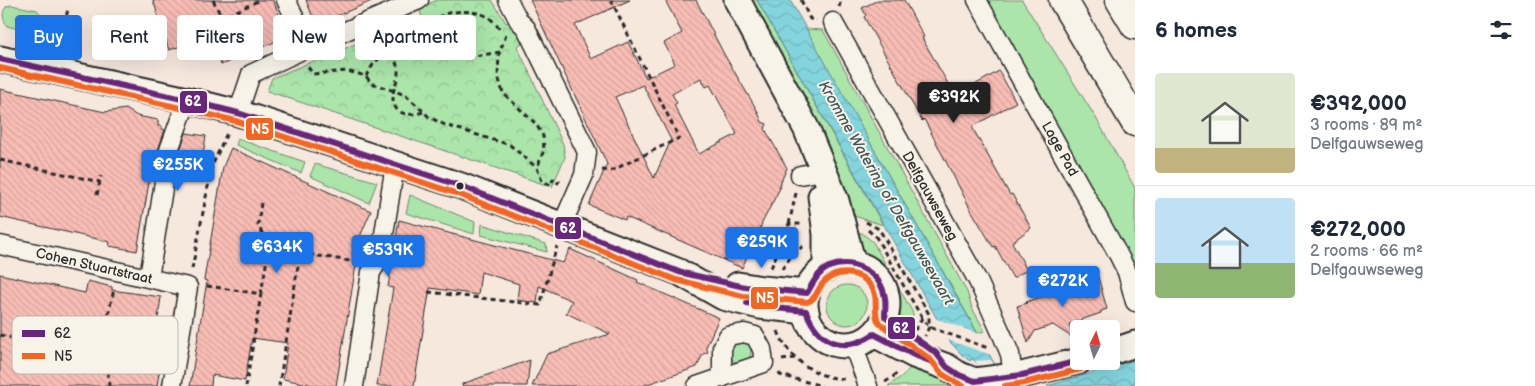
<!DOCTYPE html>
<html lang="en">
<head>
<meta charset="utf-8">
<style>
	body { margin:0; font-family:"Balsamiq Sans",sans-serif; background:#f2f2f3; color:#1f2937; height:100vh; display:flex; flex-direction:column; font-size:19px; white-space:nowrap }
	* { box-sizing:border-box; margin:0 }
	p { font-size:16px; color:#747a83 }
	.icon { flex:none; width:28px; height:28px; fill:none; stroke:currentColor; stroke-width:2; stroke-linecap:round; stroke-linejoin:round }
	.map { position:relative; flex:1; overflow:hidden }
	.sheet { display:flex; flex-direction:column; background:#fff; width:400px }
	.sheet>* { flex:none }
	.top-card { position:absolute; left:15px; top:15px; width:475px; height:45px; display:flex; gap:10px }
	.needle { width:32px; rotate:5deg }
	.tools { position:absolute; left:1070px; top:320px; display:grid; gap:10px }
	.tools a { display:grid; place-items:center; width:50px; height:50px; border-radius:5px; background:#fff; box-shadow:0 5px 20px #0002; font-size:25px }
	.price { position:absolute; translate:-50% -42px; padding:0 11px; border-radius:5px; background:#1a73e8; color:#fff; font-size:16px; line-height:32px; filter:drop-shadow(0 1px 2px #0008) }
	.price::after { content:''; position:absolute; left:50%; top:30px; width:15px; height:11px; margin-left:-8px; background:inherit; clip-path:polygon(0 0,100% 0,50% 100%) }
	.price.on { background:#222; color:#fff }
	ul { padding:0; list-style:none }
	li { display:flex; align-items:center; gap:15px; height:125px; padding:0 20px }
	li+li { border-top:1px solid #e0e1e3 }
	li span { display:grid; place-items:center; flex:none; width:140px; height:100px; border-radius:5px; color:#555 }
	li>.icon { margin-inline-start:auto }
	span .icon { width:60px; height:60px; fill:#fffc; stroke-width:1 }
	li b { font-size:21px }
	h2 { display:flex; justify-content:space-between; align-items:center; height:60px; padding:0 20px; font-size:21px }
	.pill { padding:0 18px; border-radius:5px; background:#fff; box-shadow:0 5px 20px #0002; font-size:18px; line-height:45px }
	.pill.on { background:#1a73e8; color:#fff }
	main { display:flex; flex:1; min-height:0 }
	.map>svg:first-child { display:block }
	.grass { fill:#abe5aa; stroke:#6b886a }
	.park { fill:url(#park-crowns); stroke:#6b886a }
	.water { fill:url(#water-waves); stroke:#609096 }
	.pier { fill:#f7e8de }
	.building { fill:url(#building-back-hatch); stroke:#2b2b2b; fill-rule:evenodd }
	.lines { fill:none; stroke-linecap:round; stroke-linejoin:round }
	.street-casing { stroke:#2b2b2b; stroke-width:21 }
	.secondary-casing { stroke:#2b2b2b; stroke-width:29 }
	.highway-casing { stroke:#2b2b2b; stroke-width:31 }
	.path { stroke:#2b2b2b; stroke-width:3; stroke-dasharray:5 4; stroke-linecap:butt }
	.street { stroke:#f7f3e8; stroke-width:18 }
	.secondary { stroke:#f7f3e8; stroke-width:25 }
	.highway { stroke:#f7f3e8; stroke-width:28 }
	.bus-1-casing { stroke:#f7f3e8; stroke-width:10 }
	.bus-2-casing { stroke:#f7f3e8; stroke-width:10 }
	.bus-1 { stroke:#68257a; stroke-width:6 }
	.bus-2 { stroke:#f26522; stroke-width:6 }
	.bus-dot { fill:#2b2b2b; stroke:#f7f3e8; stroke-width:2 }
	.labels { text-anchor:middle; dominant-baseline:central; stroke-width:4; stroke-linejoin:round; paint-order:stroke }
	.street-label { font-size:14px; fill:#2b2b2b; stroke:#f7f3e8 }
	.water-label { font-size:15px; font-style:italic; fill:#415558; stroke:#f7f3e8 }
	.key { fill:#f7f3e8; stroke:#bab7af; stroke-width:1 }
	.key-label { font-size:14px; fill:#2b2b2b }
	.line-badge { stroke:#f7f3e8; stroke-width:2 }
	.badge-label { font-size:14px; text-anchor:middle; font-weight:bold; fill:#fff }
</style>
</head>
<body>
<main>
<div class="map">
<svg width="1135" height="386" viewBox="0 0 1135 386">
	<defs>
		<pattern id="park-crowns" width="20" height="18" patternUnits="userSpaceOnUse" patternTransform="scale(1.25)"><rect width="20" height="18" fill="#abe5aa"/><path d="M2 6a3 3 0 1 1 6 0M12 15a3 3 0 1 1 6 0" fill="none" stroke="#93c592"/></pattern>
		<pattern id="water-waves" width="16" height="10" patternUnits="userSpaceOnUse" patternTransform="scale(1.25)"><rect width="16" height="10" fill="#84d4de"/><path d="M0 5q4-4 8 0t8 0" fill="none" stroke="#72b6bf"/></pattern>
		<pattern id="building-back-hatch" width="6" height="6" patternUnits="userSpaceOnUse" patternTransform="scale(1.25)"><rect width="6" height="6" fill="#f8bdb5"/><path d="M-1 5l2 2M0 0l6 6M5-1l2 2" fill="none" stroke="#d5a39c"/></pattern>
	</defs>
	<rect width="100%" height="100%" fill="#f7e8de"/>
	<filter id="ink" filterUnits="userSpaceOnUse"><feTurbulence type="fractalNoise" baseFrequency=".02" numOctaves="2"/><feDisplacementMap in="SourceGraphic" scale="10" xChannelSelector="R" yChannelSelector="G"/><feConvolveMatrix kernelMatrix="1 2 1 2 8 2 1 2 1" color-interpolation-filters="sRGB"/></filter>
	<g filter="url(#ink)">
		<g class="grass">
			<polygon points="750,0 757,0 883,225 854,216 853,209 847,210 830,149"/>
			<polygon points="987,0 1022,0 1096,118 1135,188 1135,283 1069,148"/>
			<polygon points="806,29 823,30 967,292 972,308 985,331 977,333 976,330"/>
			<polygon points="238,139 305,162 301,173 236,145"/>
			<polygon points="315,164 377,182 369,203 310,176"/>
			<polygon points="410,195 475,222 474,234 406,213"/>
			<polygon points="482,224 546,244 547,252 481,235"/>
			<path d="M853 233H862L873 242 913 313 912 323 910 325C906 321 901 318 899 313 893 302 894 290 888 279 876 259 858 259 853 233Z"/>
			<circle cx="847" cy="305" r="20"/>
			<circle cx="740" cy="352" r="11"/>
			<polygon points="915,363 952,386 888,386 901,377"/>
		</g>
		<g class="park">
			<polygon points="437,0 492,0 506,23 513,20 524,42 517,46 563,144 565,157 552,187 267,91 272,78 422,17 419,8"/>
			<path d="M11 5 37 10 42 16C43 35 20 30 7 26 3 20 1 12 7 6Z"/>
		</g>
		<g class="water">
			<polygon points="757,0 790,0 1007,386 990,386 975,361 972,359 970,361 962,355 950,342"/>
			<polygon points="1135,360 1135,383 1126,386 1047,386"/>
		</g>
		<g class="pier">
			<polygon points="934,318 979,334 991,355 948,340 945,338"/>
			<polygon points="991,360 1002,378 989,386 975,361"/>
		</g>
		<g class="building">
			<polygon points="153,0 273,0 288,36 221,65 214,49 204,54 201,47 196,50 193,42 169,50"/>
			<polygon points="306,0 374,0 316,25"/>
			<path d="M530 0H630L575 25 591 59 628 42 646 78 675 64 664 43 682 33 665 0H696L725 56 757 110 762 122 767 124 765 129 787 168 779 186 780 188 762 223 756 241H754L742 268 626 217 625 220 589 205 607 164ZM701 78 706 87 710 85 737 134 699 154 674 105 677 103 672 94ZM643 85 671 140 654 178 615 97Z"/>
			<polygon points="878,0 904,0 924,37 922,38 955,96 999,71 1016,102 972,127 1010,195 1012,194 1031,228 1012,242 1027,270 1013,278 995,246 993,247 970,208 924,119 922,121 864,17 866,15 862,8"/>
			<polygon points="0,89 105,112 126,109 137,116 158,120 158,126 162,126 162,129 165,130 159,147 157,160 153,160 137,251 109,246 110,242 0,217"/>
			<polygon points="186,133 206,136 201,167 178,163 179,153"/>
			<polygon points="231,148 371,211 356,246 359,247 336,386 318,386 283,379 288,343 252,338 245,381 212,375 211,386 190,386 207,281 204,280 223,167"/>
			<polygon points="399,220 563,263 570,249 638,280 637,282 719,318 706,347 708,352 703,354 697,367 642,386 532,386 547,354 610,334 566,313 572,301 539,286 537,303 517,300 519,284 481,272 478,295 430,288 414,386 377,386 393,288 388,287"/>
			<polygon points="0,274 85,293 88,281 112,287 112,290 161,297 157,326 166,328 157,386 0,386"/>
			<polygon points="1098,277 1107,309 1101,311 1101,313 1069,324 1073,338 1053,325 1035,331 1028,343 1017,306 1027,303 1026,302 1066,289 1066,287"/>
			<polygon points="530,360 527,386 462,386 462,384"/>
		</g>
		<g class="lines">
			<g class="street-casing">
				<g id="street">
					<polyline points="286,0 309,47"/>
					<polyline points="508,0 519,21 526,28 587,152 584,175 562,225"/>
					<polyline points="977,0 1119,256 1127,272 1135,302"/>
					<polyline points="833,22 978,281 1003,337 1010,354 1013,376"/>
					<polyline points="238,113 251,74 315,44 419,0"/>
					<polyline points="800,175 823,171"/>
					<polyline points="0,245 188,287 172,386"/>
					<polyline points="149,278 169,150 187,100"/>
					<polyline points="853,345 868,386"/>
					<polyline points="354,386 371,272 380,259 395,165"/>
					<polyline points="697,386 764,363 762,349 755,336 744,333 728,336 722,348 722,378"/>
				</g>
			</g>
			<g class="secondary-casing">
				<g id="secondary">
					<polyline points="737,0 806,128 836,201 853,264"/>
					<polyline points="0,59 187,100 238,113 461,186 679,272 723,297 760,306 806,311"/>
					<polyline points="821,196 826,234 826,269"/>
					<circle cx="846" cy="304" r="41"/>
					<polyline points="738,285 762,289 807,293"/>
					<polyline points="874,334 914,355 947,367 959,375 975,381 1022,375 1079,361"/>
					<polyline points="1111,352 1135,344"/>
				</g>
			</g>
			<g class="highway-casing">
				<g id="highway">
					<polyline points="1063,0 1135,122"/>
					<polyline points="1120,0 1135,25"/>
				</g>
			</g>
			<g class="path">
				<polyline points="213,0 222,18 260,0"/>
				<polyline points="801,0 810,19 816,20"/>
				<polyline points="839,7 841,0"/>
				<polyline points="506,35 499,54 498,76 503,93 536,124 543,136 544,150 537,168"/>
				<polyline points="60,51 68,8"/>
				<path d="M500 52C478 56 457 60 437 48 433 41 428 31 433 22 441 9 476 9 488 17 493 20 498 27 501 31"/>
				<polyline points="308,67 313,74 347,71 366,76 371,83 406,95 429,117 445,125 510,145 537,168 542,181 551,185 553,179 559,181 557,184"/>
				<path d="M366 76C370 69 376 59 384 55 394 50 405 57 415 57 423 57 430 53 437 48"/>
				<path d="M423 112C409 117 392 115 393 96 393 88 398 81 398 73 398 65 394 58 393 50 403 37 415 35 431 35"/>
				<polyline points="0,160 100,182"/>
				<polyline points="602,170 611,171 679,138 611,0"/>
				<polyline points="97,195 101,176"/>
				<polyline points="261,203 258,225 269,247 261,294"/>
				<polyline points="866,222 879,229 929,314 929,327 925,336"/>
				<polyline points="789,224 796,193"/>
				<polyline points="868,230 876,237 922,318 929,327 988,348"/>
				<polyline points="269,247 300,253 279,386"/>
				<polyline points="300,253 356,262"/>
				<polyline points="771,268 789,224 803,224"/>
				<polyline points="192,269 212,166 227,133"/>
				<polyline points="782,269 792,255 803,246"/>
				<polyline points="207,286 261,294 246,386"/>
				<polyline points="428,292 540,305 557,246"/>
				<polyline points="915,330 922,318"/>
				<path d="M778 331C788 358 816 379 846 379"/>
				<polyline points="0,335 107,360"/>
				<polyline points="782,360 795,358"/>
				<polyline points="779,373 780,375 822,386"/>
				<polyline points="885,382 892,378 899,371"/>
				<polyline points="109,386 107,360 107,320 114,289"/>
			</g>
			<use href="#street" class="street"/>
			<use href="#secondary" class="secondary"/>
			<use href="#highway" class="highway"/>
			<g class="bus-1-casing">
				<g id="bus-1">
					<path d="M0 59 187 100 238 113 461 186 679 272 745 287 807 293C813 283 818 272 829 267 853 258 881 272 885 298 886 304 885 311 885 317L936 353 947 367 959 375 975 381 1022 375 1079 361"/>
					<path d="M747 303 774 308 806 311C819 344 844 354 874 334L914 355 930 361"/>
				</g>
			</g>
			<g class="bus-2-casing">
				<g id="bus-2">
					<path d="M0 68 185 109 236 121 458 194 676 280 743 296 807 302C817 299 817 289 824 282 838 269 860 271 871 286 880 298 872 312 879 323L930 359 942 374 963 386"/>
					<polyline points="1005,386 1024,383 1081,369"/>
				</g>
			</g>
			<use href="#bus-1" class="bus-1"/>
			<use href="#bus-2" class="bus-2"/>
		</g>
	</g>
	<circle class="bus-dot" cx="460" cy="186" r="4.5"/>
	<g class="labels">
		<g class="street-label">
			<text transform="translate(1060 149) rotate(61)">Lage Pad</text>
			<text transform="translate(930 196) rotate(61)">Delfgauwseweg</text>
			<text transform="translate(94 266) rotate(13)">Cohen Stuartstraat</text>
		</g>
		<g class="water-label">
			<text transform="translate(886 193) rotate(60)">Kromme Watering of Delfgauwsevaart</text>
		</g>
	</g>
	<rect x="12" y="316" width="166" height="58" rx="8" class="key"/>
	<rect x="22" y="330" width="23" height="7" fill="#68257a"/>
	<rect x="22" y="353" width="23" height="6" fill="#f26522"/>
	<g class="key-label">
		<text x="54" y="338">62</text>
		<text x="54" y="361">N5</text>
	</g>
	<g class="line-badge">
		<rect x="179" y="90" width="29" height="24" rx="5" fill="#68257a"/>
		<rect x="245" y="117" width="29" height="24" rx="5" fill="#f26522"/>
		<rect x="554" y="216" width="28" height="24" rx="5" fill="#68257a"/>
		<rect x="750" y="286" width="29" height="24" rx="5" fill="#f26522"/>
		<rect x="887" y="316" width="29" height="24" rx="5" fill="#68257a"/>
	</g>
	<g class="badge-label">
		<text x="193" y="106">62</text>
		<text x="260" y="134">N5</text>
		<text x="568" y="233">62</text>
		<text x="765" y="303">N5</text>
		<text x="901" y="333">62</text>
	</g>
</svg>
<div class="tools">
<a><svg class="needle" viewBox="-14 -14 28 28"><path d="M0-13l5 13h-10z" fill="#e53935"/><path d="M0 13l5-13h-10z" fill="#747a83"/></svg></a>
</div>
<b class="price on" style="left:954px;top:124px">€392K</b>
<b class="price" style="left:178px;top:192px">€255K</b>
<b class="price" style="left:762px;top:269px">€259K</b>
<b class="price" style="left:277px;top:274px">€634K</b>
<b class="price" style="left:388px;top:277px">€539K</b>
<b class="price" style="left:1063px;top:308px">€272K</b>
<div class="top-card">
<a class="pill on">Buy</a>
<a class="pill">Rent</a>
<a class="pill">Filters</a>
<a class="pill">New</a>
<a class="pill">Apartment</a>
</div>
</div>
<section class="sheet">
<h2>6 homes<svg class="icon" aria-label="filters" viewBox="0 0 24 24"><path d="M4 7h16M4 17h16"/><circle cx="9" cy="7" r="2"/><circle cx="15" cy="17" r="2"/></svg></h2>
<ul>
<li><span style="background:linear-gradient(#dfe7d0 75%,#c2b280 0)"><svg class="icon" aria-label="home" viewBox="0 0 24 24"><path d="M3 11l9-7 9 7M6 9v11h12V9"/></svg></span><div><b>€392,000</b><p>3 rooms · 89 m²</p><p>Delfgauwseweg</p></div></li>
<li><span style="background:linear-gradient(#bfe0f5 65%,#8fb573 0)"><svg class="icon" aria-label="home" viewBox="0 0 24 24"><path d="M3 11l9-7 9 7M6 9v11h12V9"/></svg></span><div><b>€272,000</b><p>2 rooms · 66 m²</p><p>Delfgauwseweg</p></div></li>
</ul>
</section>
</main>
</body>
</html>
